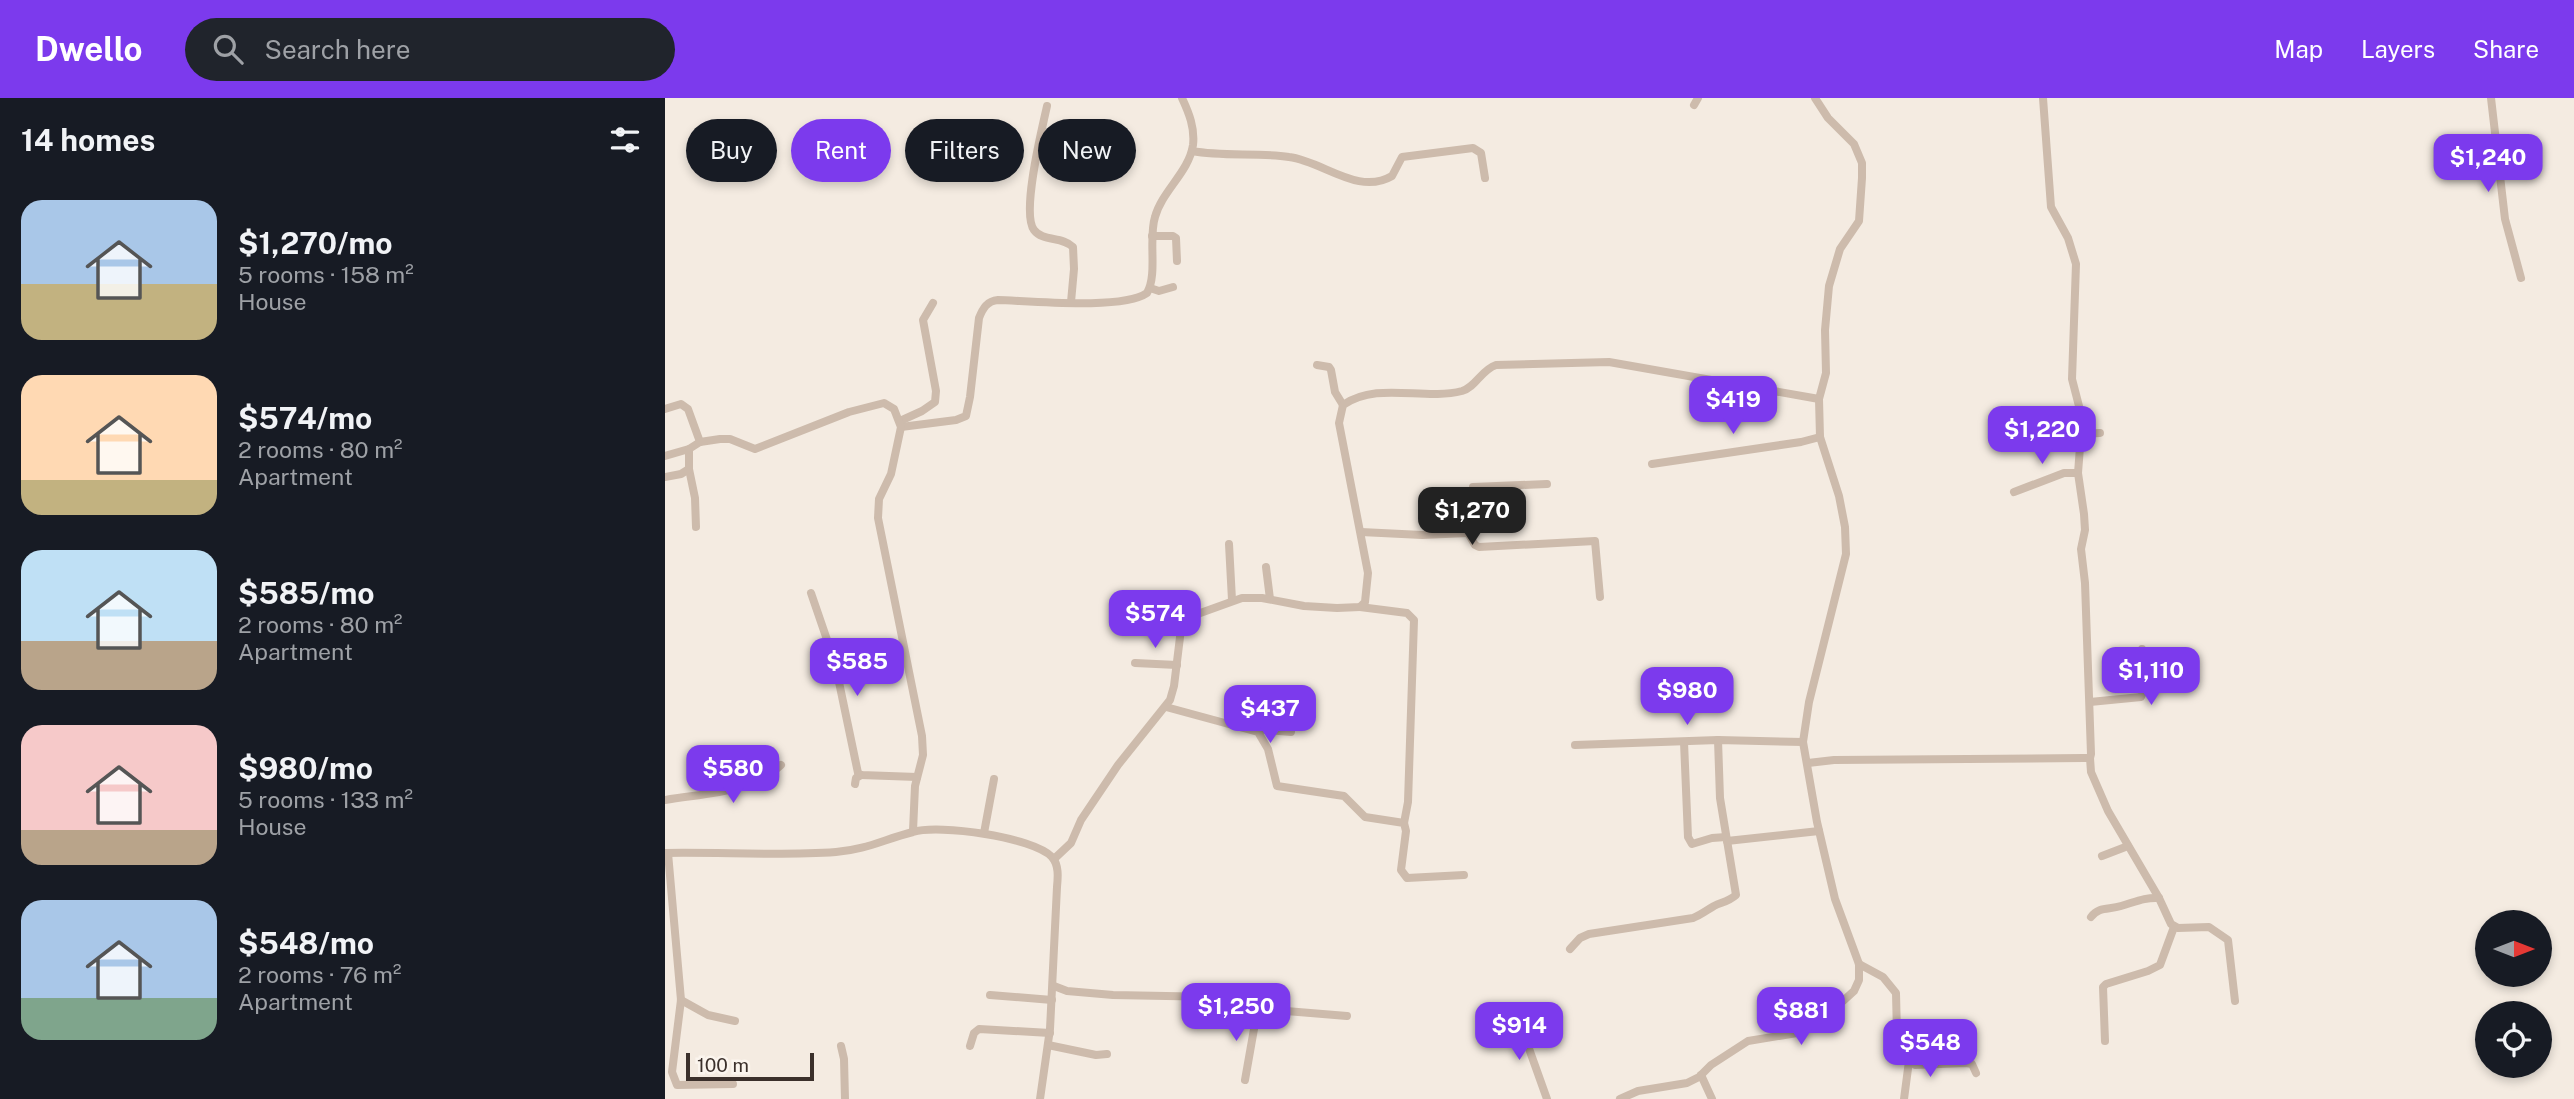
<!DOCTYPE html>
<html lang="en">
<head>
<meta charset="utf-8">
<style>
	body { margin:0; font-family:"Public Sans",sans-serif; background:#20242c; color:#f1f3f6; height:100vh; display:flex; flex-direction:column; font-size:26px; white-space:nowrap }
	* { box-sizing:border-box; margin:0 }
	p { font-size:23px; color:#9ea1a6 }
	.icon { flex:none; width:38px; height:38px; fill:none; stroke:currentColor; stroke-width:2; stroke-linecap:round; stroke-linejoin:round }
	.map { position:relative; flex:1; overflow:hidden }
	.sheet { display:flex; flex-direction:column; background:#171b24; width:665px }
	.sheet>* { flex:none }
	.banner { position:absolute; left:21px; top:21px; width:665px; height:63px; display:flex; gap:14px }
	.needle { width:46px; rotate:90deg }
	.controls { position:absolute; left:1810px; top:812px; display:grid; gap:14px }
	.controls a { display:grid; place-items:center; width:77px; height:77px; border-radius:50%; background:#171b24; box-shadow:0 4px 10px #0003; font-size:35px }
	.scale { position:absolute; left:21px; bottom:18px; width:128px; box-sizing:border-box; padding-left:7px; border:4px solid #3b302b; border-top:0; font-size:19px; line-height:24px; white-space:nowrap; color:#3b302b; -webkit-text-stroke:5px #fbf5ee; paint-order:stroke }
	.price { position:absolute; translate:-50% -60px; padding:0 16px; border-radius:14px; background:#7c3aed; color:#fff; font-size:23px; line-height:46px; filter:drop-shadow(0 2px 4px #0008) }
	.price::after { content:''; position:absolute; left:50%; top:42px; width:21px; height:16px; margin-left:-10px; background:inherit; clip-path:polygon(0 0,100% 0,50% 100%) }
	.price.active { background:#222; color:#fff }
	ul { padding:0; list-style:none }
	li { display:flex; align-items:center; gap:21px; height:175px; padding:0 21px }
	li span { display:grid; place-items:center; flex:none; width:196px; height:140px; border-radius:21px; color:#555 }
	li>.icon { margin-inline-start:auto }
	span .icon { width:84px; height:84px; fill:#fffc; stroke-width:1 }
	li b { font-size:30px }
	h2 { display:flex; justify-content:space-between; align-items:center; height:84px; padding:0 21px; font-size:30px }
	.chip { padding:0 24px; border-radius:32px; background:#171b24; box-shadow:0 4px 10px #0003; font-size:24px; line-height:63px }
	.chip.active { background:#7c3aed; color:#fff }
	header { display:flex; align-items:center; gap:42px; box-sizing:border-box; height:98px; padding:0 35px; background:#7c3aed; color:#fff }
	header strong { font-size:33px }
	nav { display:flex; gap:38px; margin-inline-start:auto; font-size:24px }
	.search { width:490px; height:63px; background:#20242c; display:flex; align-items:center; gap:18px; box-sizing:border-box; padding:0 24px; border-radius:38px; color:#9ea1a6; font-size:26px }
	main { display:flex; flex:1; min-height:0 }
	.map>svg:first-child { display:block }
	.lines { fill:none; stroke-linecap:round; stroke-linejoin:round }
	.minor { stroke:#cdbbac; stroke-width:8 }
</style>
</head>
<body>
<header>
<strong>Dwello</strong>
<div class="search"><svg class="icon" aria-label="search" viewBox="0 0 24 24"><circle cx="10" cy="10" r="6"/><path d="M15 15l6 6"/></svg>Search here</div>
<nav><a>Map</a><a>Layers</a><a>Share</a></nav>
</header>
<main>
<section class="sheet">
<h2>14 homes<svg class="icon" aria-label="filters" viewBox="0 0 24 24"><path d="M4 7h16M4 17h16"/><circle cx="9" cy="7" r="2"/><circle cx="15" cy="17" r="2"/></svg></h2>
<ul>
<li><span style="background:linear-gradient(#a9c7e8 60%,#c2b280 0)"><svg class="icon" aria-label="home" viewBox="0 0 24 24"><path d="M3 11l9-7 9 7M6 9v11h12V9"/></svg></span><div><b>$1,270/mo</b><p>5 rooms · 158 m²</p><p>House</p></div></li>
<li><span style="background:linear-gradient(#ffd9b3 75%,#c2b280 0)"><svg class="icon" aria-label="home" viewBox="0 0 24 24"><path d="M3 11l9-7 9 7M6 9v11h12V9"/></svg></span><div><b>$574/mo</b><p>2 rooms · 80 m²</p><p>Apartment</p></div></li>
<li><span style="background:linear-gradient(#bfe0f5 65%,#b9a48a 0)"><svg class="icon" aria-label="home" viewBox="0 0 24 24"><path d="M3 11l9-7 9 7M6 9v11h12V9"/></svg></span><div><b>$585/mo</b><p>2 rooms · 80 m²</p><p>Apartment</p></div></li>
<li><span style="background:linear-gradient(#f6c9c9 75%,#b9a48a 0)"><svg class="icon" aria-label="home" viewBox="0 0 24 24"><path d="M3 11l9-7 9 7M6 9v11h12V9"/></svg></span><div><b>$980/mo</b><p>5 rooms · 133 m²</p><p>House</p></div></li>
<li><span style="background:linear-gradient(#a9c7e8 70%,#7fa58c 0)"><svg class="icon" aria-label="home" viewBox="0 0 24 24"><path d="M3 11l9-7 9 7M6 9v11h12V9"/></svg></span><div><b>$548/mo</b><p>2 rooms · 76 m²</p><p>Apartment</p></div></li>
</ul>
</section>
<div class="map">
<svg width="1909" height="1001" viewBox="0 0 1909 1001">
	<rect width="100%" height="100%" fill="#f4ebe1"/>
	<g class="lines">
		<g class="minor">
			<polyline points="1826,0 1840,121 1856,180"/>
			<polyline points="1029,7 1033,0"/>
			<path d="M382 8C377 31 356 115 369 132 378 144 397 138 408 149L409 171 406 204"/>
			<path d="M527 53C559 59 592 54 624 59 658 63 693 98 727 78L737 59 808 50 816 55 820 80"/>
			<polyline points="487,138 508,138 511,140 512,163"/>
			<polyline points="485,190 494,193 508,189"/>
			<polyline points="652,267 664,269 666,272 670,294 678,307"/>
			<polyline points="0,311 16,306 23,311 35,344"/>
			<polyline points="235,323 257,313 270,304 271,293 258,222 268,205"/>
			<path d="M236 329 291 322 301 318 305 299 314 220C318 210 322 203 333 202 365 203 458 212 482 195 493 176 483 141 490 119 497 93 524 74 528 47 530 30 524 15 517 0"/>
			<polyline points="1416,336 1435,335"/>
			<polyline points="0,358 24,351"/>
			<polyline points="987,366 1136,344 1155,339"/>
			<polyline points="24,371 30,400 31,429"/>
			<polyline points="0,379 16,376 24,371 24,351 35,344 55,341 65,341 90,351 184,314 219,305 229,311 236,329 226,376 214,401 213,420 257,638 258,657 250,688 248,733"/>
			<polyline points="1349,394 1399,375 1413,375"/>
			<polyline points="696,434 757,437 803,435 808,416 808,389 882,386"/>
			<polyline points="803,435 810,447 814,449 930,443 935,499"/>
			<polyline points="564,446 567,502"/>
			<polyline points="601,469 605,501"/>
			<polyline points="146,495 170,565 193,675 196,677 252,679"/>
			<polyline points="695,509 742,515 749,522 743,704 739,725"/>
			<polyline points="470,565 512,567"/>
			<polyline points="1425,604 1476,599 1479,592 1477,551"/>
			<polyline points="501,609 593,634 603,651 612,688 679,698 700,719 739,725 741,733 736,772 742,780 799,777"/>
			<polyline points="589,631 626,634"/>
			<polyline points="1019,644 1023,739 1027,746 1047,740 1061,739"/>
			<polyline points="910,647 1053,642 1138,644"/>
			<polyline points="1425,660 1426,674 1443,713 1494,800 1506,826 1513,830 1544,829 1563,842 1570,903"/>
			<polyline points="1143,665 1169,662 1419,660 1425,660 1426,656 1420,485 1416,451 1420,432 1419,416 1413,375 1416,336 1415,312 1407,281 1411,166 1403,140 1386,109 1378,0"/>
			<polyline points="190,686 191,680 196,677"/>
			<path d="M0 702C41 695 84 696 116 667"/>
			<polyline points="319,735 329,681"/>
			<polyline points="1062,743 1154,733"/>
			<path d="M0 755C57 754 114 758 171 754 200 752 220 741 248 734 274 726 368 739 387 759 394 767 393 779 392 789L385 931 375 1001"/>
			<polyline points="3,755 16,902 7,974 12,987 68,986"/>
			<polyline points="1437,758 1463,748"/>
			<path d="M389 761 406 745 416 722 453 667 505 602 509 588 516 531 527 518 577 500H597L639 508 672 510 695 509 700 504 703 475 674 325 678 307C713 283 758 303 797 293 811 289 816 272 831 267L944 264 1154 301"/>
			<path d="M1426 819C1434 808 1444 812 1456 808 1470 804 1480 799 1494 800"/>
			<path d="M905 851 915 840 924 836 1028 820C1036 817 1042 812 1049 808 1057 804 1063 804 1071 797L1055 700 1053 642"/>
			<polyline points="1194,866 1218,879 1231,895 1232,936 1244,963 1239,1001"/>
			<polyline points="389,888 402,893 448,897 554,899 575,910 592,914 621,913 682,918"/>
			<polyline points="325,897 387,902"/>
			<polyline points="16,902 43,917 70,923"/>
			<polyline points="852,917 882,1001"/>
			<polyline points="1440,943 1438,889 1441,886 1483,873 1495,867 1509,829"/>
			<polyline points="383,947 431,957 442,956"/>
			<polyline points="176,948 179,961 180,1001"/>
			<polyline points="305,948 309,935 314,931 385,935"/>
			<polyline points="1244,963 1250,967 1301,965 1307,966 1311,975"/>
			<polyline points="1036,977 1047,1001"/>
			<polyline points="580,982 592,914"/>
			<polyline points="955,1001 973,993 1022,985 1034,979 1046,967 1083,943 1132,935 1178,903 1189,893 1194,882 1194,866 1170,801 1152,724 1138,644 1144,604 1181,456 1180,429 1174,398 1155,339 1154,301 1161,275 1160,232 1164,188 1175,151 1194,123 1197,80 1197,65 1189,46 1163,20 1150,0"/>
		</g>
	</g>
</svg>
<div class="controls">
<a><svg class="needle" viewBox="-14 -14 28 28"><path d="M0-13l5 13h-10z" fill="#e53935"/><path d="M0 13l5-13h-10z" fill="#9ea1a6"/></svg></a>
<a><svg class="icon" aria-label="locate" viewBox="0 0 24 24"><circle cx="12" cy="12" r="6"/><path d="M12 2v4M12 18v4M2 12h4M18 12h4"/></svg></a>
</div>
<div class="scale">100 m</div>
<b class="price" style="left:1823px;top:96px">$1,240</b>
<b class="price" style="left:1068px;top:338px">$419</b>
<b class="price" style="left:1377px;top:368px">$1,220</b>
<b class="price active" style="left:807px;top:449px">$1,270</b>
<b class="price" style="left:490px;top:552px">$574</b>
<b class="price" style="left:192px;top:600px">$585</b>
<b class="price" style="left:1486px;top:609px">$1,110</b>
<b class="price" style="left:1022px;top:629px">$980</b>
<b class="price" style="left:605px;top:647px">$437</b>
<b class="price" style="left:68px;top:707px">$580</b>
<b class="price" style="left:571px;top:945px">$1,250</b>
<b class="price" style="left:1136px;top:949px">$881</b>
<b class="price" style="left:854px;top:964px">$914</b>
<b class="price" style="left:1265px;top:981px">$548</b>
<div class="banner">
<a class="chip">Buy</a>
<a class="chip active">Rent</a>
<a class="chip">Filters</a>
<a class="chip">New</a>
</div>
</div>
</main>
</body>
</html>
